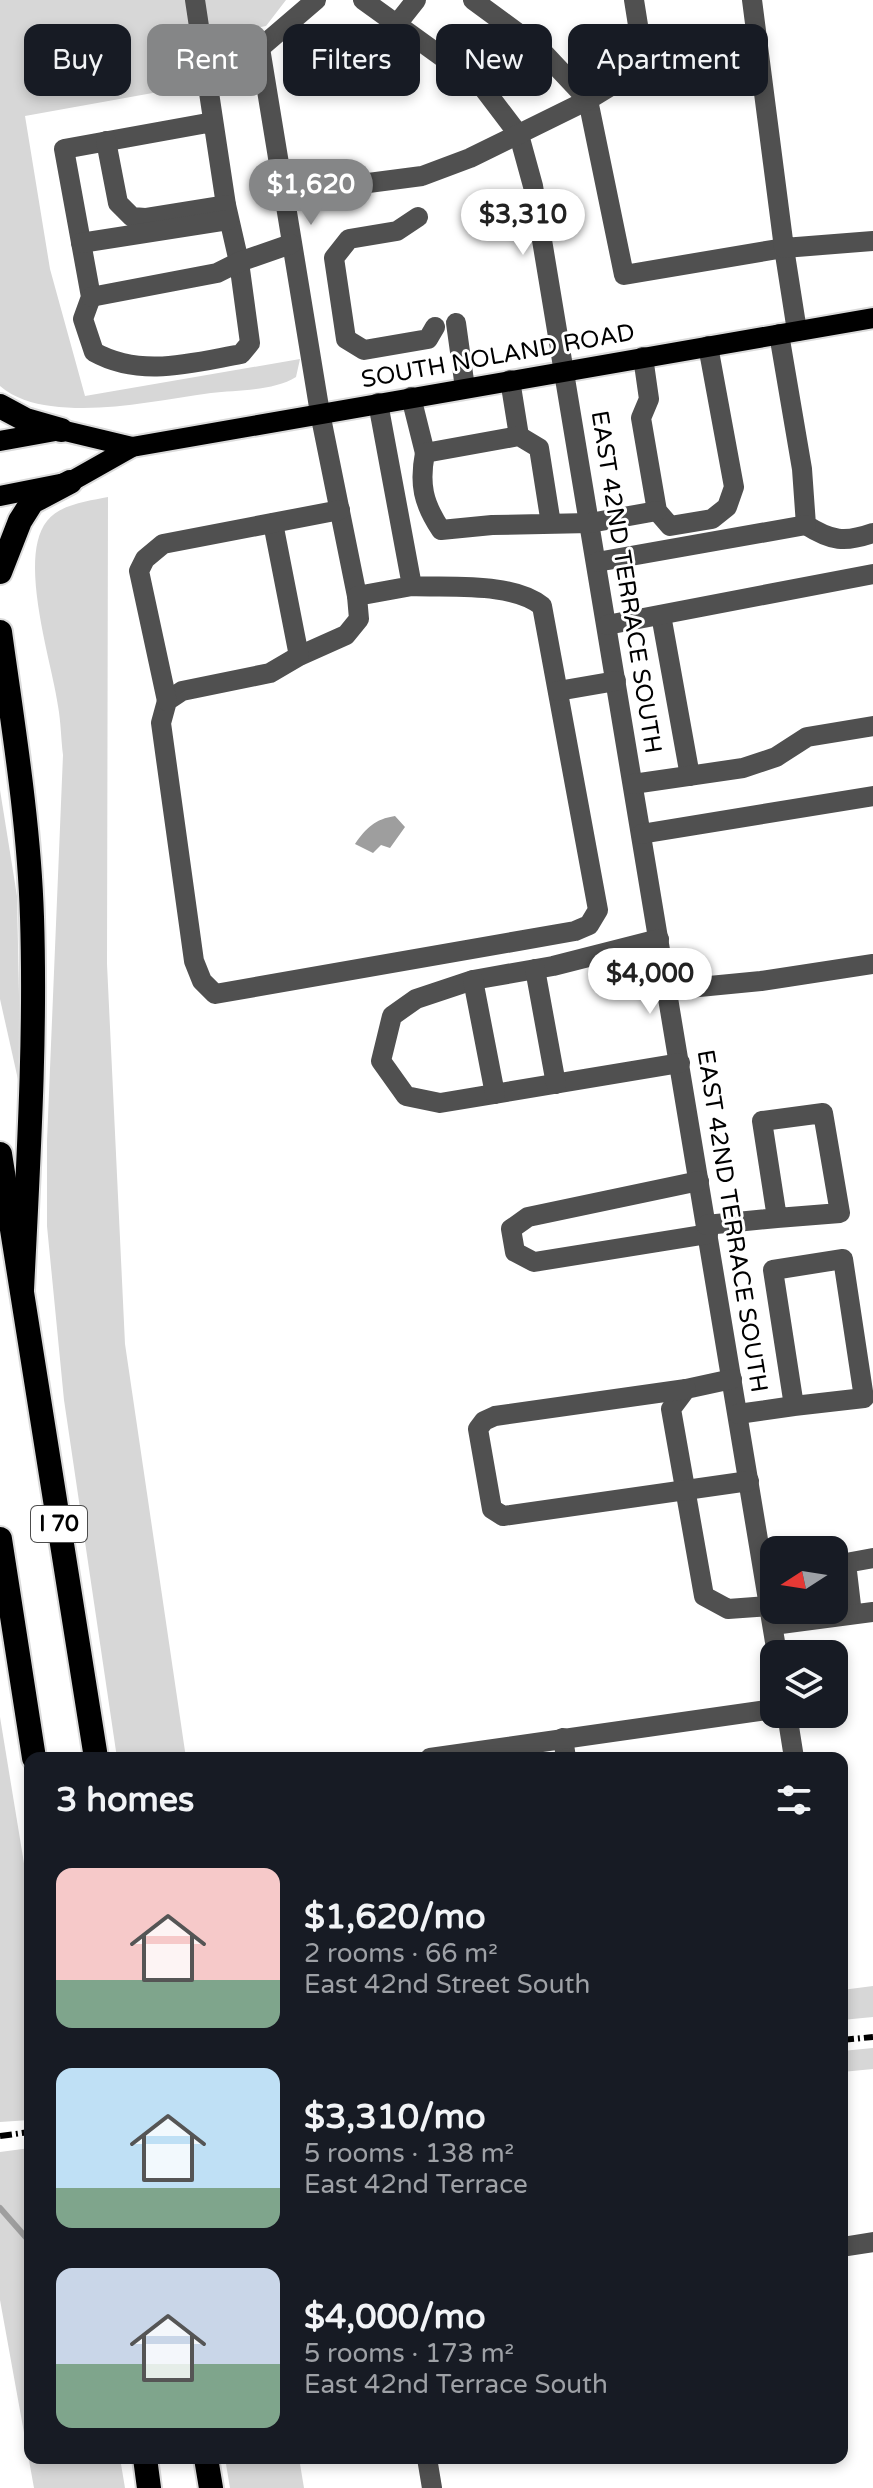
<!DOCTYPE html>
<html lang="en">
<head>
<meta charset="utf-8">
<style>
	body { margin:0; font-family:"Varela Round",sans-serif; background:#242831; color:#f1f3f6; height:100vh; display:flex; flex-direction:column; font-size:30px; white-space:nowrap }
	* { box-sizing:border-box; margin:0 }
	p { font-size:26px; color:#9ea1a6 }
	.icon { flex:none; width:44px; height:44px; fill:none; stroke:currentColor; stroke-width:2; stroke-linecap:round; stroke-linejoin:round }
	.map { position:relative; flex:1; overflow:hidden }
	.panel { position:absolute; left:24px; top:1752px; width:824px; height:712px; display:flex; flex-direction:column; background:#171b24; border-radius:16px; box-shadow:0 4px 12px #0003 }
	.panel>* { flex:none }
	.banner { position:absolute; left:24px; top:24px; width:826px; height:72px; display:flex; gap:16px }
	.needle { width:52px; rotate:258deg }
	.buttons { position:absolute; left:760px; top:1536px; display:grid; gap:16px }
	.buttons a { display:grid; place-items:center; width:88px; height:88px; border-radius:16px; background:#171b24; box-shadow:0 4px 12px #0003; font-size:40px }
	.price { position:absolute; translate:-50% -68px; padding:0 18px; border-radius:28px; background:#fff; color:#222; font-size:26px; line-height:52px; filter:drop-shadow(0 2px 4px #0008) }
	.price::after { content:''; position:absolute; left:50%; top:48px; width:24px; height:18px; margin-left:-12px; background:inherit; clip-path:polygon(0 0,100% 0,50% 100%) }
	.price.selected { background:#858687; color:#fff }
	ul { padding:0; list-style:none }
	li { display:flex; align-items:center; gap:24px; height:200px; padding:0 32px }
	li span { display:grid; place-items:center; flex:none; width:224px; height:160px; border-radius:16px; color:#555 }
	li>.icon { margin-inline-start:auto }
	span .icon { width:96px; height:96px; fill:#fffc; stroke-width:1 }
	li b { font-size:34px }
	h2 { display:flex; justify-content:space-between; align-items:center; height:96px; padding:0 32px; font-size:34px }
	.tag { padding:0 28px; border-radius:16px; background:#171b24; box-shadow:0 4px 12px #0003; font-size:28px; line-height:72px }
	.tag.selected { background:#858687; color:#fff }
	.map>svg:first-child { display:block }
	.green { fill:#d7d7d7 }
	.water { fill:#9e9e9e }
	.lines { fill:none; stroke-linecap:round; stroke-linejoin:round }
	.stream { stroke:#9e9e9e; stroke-width:6 }
	.major-casing { stroke:#dbdbdb; stroke-width:24 }
	.highway-casing { stroke:#dbdbdb; stroke-width:28 }
	.minor { stroke:#505050; stroke-width:20 }
	.major { stroke:#000; stroke-width:20 }
	.highway { stroke:#000; stroke-width:24 }
	.rail { stroke:#000; stroke-width:6; stroke-dasharray:12 4 2 4; stroke-linecap:butt }
	.labels { text-anchor:middle; dominant-baseline:central; stroke-width:6; stroke-linejoin:round; paint-order:stroke }
	.shield { fill:#fff; stroke:#4c4c4c; stroke-width:2 }
	.shield-label { font-size:22px; font-weight:bold; fill:#000 }
	.street-label { font-size:24px; fill:#000; stroke:#fff }
</style>
</head>
<body>
<div class="map">
<svg width="873" height="2488" viewBox="0 0 873 2488">
	<rect width="100%" height="100%" fill="#fff"/>
	<g class="green">
		<path d="M0 0H286L266 26 183 44 186 87 25 116 50 269 85 396 300 359 296 377C274 391 237 390 211 393 159 400 104 413 51 406 33 404 14 398 0 386Z"/>
		<path d="M108 497 107 964 125 1344 186 1758H117L64 1400 47 1226V1141L63 755C61 739 61 723 58 706 52 662 17 558 47 521 60 504 89 501 108 497Z"/>
		<polygon points="0,790 17,896 21,1093 0,999"/>
		<polygon points="0,1717 30,1900 30,2120 0,2122"/>
		<polygon points="873,1986 873,2017 842,2020 842,1990"/>
		<polygon points="873,2048 873,2069 842,2072 842,2051"/>
		<polygon points="30,2148 30,2458 120,2458 125,2488 34,2488 0,2300 0,2152"/>
		<polygon points="225,2458 299,2458 304,2488 230,2488"/>
	</g>
	<path class="water" d="M395 816 405 827 390 848 381 845 373 853 355 844C366 828 375 819 395 816Z"/>
	<g class="lines">
		<polyline class="stream" points="0,2208 30,2242"/>
		<g class="major-casing">
			<g id="major">
				<polyline points="0,441 61,430 132,447"/>
				<polyline points="0,496 70,482 132,447 873,318"/>
			</g>
		</g>
		<g class="highway-casing">
			<g id="highway">
				<polyline points="0,406 26,420 61,430"/>
				<polyline points="0,572 20,521 32,502 70,482"/>
				<path d="M0 632C13 726 29 822 32 917 36 1041 28 1166 22 1290"/>
				<polyline points="0,1154 96,1758"/>
				<polyline points="0,1539 34,1758"/>
				<polyline points="145,2458 149,2488"/>
				<polyline points="206,2458 211,2488"/>
			</g>
		</g>
		<g class="minor">
			<path d="M195 0 226 205 239 262 250 343 241 354C191 363 141 378 94 352L83 319 91 297 64 149 213 122"/>
			<polyline points="363,0 481,85 519,135 533,186 777,1654"/>
			<polyline points="473,0 541,50 588,100 624,275 784,248 797,331"/>
			<polyline points="752,0 784,248 873,241"/>
			<polyline points="397,24 416,0"/>
			<polyline points="260,48 320,413 357,596"/>
			<polyline points="260,48 316,0"/>
			<polyline points="203,57 260,48"/>
			<polyline points="106,141 118,203 132,217 145,218 226,205"/>
			<polyline points="284,194 422,176 470,158 588,100 624,78 641,44 634,0"/>
			<polyline points="418,217 397,231 349,239 334,258 346,339 364,350 428,339 435,327"/>
			<polyline points="81,243 228,220"/>
			<polyline points="91,297 217,273 239,262 291,244"/>
			<polyline points="456,323 465,388"/>
			<path d="M779 334 802 469 806 525C831 541 845 543 873 533"/>
			<polyline points="643,357 649,399 641,418 657,511 670,526 712,519 727,507 734,487 708,346"/>
			<polyline points="510,380 519,436"/>
			<polyline points="411,397 425,453"/>
			<path d="M378 403 412 586 357 596 359 619 346 635 299 656 270 673 182 691 167 701 161 723 194 961 202 981 215 994 575 931 589 925 598 910 542 606C513 582 450 588 412 586"/>
			<polyline points="273,523 299,656"/>
			<path d="M551 524 539 448 519 436 425 453C419 484 423 503 441 530L492 525 590 523 657 511"/>
			<polyline points="597,562 806,525"/>
			<polyline points="661,615 690,776"/>
			<polyline points="607,625 873,574"/>
			<polyline points="558,691 616,681"/>
			<polyline points="167,701 139,571 145,559 163,544 340,510"/>
			<polyline points="633,784 743,768 776,757 807,737 873,726"/>
			<polyline points="641,834 873,796"/>
			<polyline points="659,939 553,966 473,980 416,999 392,1016 381,1061 406,1096 440,1103 680,1063"/>
			<polyline points="535,969 556,1084"/>
			<polyline points="473,980 495,1094"/>
			<polyline points="668,990 761,981 873,964"/>
			<polyline points="699,1181 528,1217 511,1229 515,1252 534,1262 708,1234"/>
			<polyline points="706,1225 777,1218 762,1121 823,1113 840,1213 777,1218"/>
			<polyline points="732,1379 686,1389 671,1409 704,1596 728,1609 769,1606"/>
			<polyline points="686,1389 495,1416 484,1421 478,1429 492,1509 503,1516 749,1481"/>
			<polyline points="738,1414 794,1406 773,1270 843,1259 864,1398 794,1406"/>
			<polyline points="852,1614 846,1563 873,1558"/>
			<polyline points="773,1625 873,1612"/>
			<polyline points="787,1714 794,1758"/>
			<polyline points="563,1738 566,1758"/>
			<polyline points="430,1758 774,1709"/>
			<polyline points="842,2247 873,2242"/>
			<polyline points="427,2458 432,2488"/>
		</g>
		<use href="#major" class="major"/>
		<use href="#highway" class="highway"/>
		<g class="rail">
			<polyline points="842,2040 873,2037"/>
			<polyline points="0,2136 30,2132"/>
		</g>
	</g>
	<g class="labels">
		<rect class="shield" x="31" y="1506" width="56" height="36" rx="6"/>
		<g class="shield-label">
			<text x="59" y="1524">I 70</text>
		</g>
		<g class="street-label">
			<text transform="translate(498 356) rotate(-10)">SOUTH NOLAND ROAD</text>
			<text transform="translate(626 582) rotate(81)">EAST 42ND TERRACE SOUTH</text>
			<text transform="translate(732 1221) rotate(81)">EAST 42ND TERRACE SOUTH</text>
		</g>
	</g>
</svg>
<div class="buttons">
<a><svg class="needle" viewBox="-14 -14 28 28"><path d="M0-13l5 13h-10z" fill="#e53935"/><path d="M0 13l5-13h-10z" fill="#9ea1a6"/></svg></a>
<a><svg class="icon" aria-label="layers" viewBox="0 0 24 24"><path d="M12 4l9 5-9 5-9-5zM3 14l9 5 9-5"/></svg></a>
</div>
<b class="price selected" style="left:311px;top:227px">$1,620</b>
<b class="price" style="left:523px;top:257px">$3,310</b>
<b class="price" style="left:650px;top:1016px">$4,000</b>
<div class="banner">
<a class="tag">Buy</a>
<a class="tag selected">Rent</a>
<a class="tag">Filters</a>
<a class="tag">New</a>
<a class="tag">Apartment</a>
</div>
<section class="panel">
<h2>3 homes<svg class="icon" aria-label="filters" viewBox="0 0 24 24"><path d="M4 7h16M4 17h16"/><circle cx="9" cy="7" r="2"/><circle cx="15" cy="17" r="2"/></svg></h2>
<ul>
<li><span style="background:linear-gradient(#f6c9c9 70%,#7fa58c 0)"><svg class="icon" aria-label="home" viewBox="0 0 24 24"><path d="M3 11l9-7 9 7M6 9v11h12V9"/></svg></span><div><b>$1,620/mo</b><p>2 rooms · 66 m²</p><p>East 42nd Street South</p></div></li>
<li><span style="background:linear-gradient(#bfe0f5 75%,#7fa58c 0)"><svg class="icon" aria-label="home" viewBox="0 0 24 24"><path d="M3 11l9-7 9 7M6 9v11h12V9"/></svg></span><div><b>$3,310/mo</b><p>5 rooms · 138 m²</p><p>East 42nd Terrace</p></div></li>
<li><span style="background:linear-gradient(#c9d6e8 60%,#7fa58c 0)"><svg class="icon" aria-label="home" viewBox="0 0 24 24"><path d="M3 11l9-7 9 7M6 9v11h12V9"/></svg></span><div><b>$4,000/mo</b><p>5 rooms · 173 m²</p><p>East 42nd Terrace South</p></div></li>
</ul>
</section>
</div>
</body>
</html>
